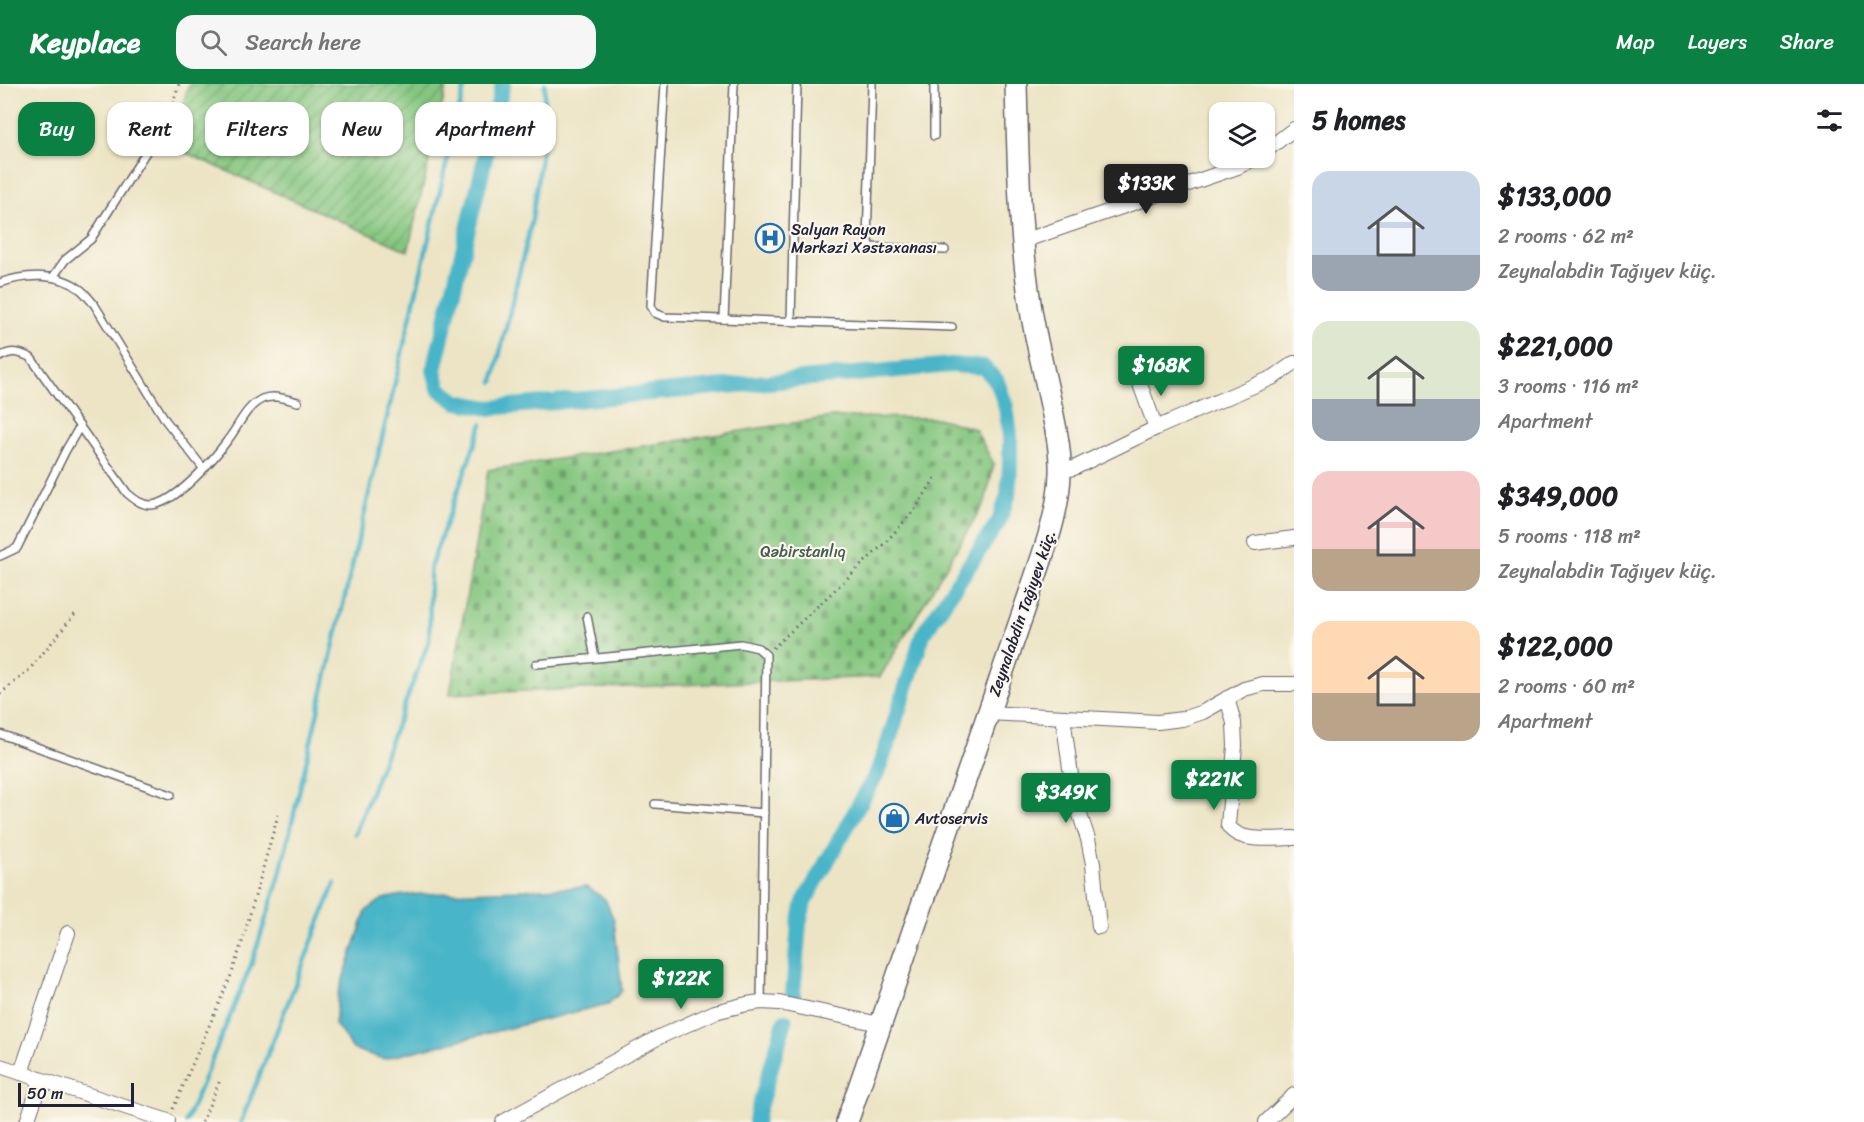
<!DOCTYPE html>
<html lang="en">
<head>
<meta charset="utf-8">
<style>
	body { margin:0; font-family:Sriracha,sans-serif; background:#f6f6f6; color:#202124; height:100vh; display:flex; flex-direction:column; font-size:22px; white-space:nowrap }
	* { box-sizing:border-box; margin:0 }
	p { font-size:20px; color:#757577 }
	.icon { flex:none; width:33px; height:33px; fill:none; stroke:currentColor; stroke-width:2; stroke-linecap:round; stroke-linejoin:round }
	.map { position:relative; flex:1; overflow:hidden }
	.sheet { display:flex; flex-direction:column; background:#fff; width:570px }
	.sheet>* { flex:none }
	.banner { position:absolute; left:18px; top:18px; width:570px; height:54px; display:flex; gap:12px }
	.fabs { position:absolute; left:1209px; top:18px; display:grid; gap:12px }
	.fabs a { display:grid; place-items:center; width:66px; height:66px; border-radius:12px; background:#fff; box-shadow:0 2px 4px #0004; font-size:30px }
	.scale { position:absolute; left:18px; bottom:15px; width:116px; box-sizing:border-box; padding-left:6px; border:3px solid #22223b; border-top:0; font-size:16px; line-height:21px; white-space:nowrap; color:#22223b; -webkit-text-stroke:4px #fbf7ec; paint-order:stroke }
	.price { position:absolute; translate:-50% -51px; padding:0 14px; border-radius:6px; background:#0b8043; color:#fff; font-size:20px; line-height:39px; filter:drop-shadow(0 2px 3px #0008) }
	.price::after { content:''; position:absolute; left:50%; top:36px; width:18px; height:14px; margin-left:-9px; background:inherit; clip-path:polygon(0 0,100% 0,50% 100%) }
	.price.current { background:#222; color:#fff }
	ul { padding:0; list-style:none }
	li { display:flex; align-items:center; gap:18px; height:150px; padding:0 18px }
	li span { display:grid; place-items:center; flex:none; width:168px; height:120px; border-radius:18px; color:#555 }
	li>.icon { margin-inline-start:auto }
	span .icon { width:72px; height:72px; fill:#fffc; stroke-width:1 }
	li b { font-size:26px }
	h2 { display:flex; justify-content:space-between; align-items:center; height:72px; padding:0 18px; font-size:26px }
	.chip { padding:0 21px; border-radius:18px; background:#fff; box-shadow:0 2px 4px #0004; font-size:21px; line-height:54px }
	.chip.current { background:#0b8043; color:#fff }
	header { display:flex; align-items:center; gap:36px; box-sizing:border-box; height:84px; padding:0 30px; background:#0b8043; color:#fff }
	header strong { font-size:28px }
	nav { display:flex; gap:33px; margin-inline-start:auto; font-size:21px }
	.search { width:420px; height:54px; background:#f6f6f6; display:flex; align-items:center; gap:15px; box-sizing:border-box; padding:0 21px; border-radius:18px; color:#757577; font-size:22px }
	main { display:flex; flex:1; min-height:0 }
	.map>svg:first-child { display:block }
	.cemetery { fill:url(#cemetery-stones); stroke:#53745d; stroke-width:1.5 }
	.garden { fill:url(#garden-furrows); stroke:#53745d; stroke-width:1.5 }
	.water { fill:#4ab5c8; stroke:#366c82; stroke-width:1.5 }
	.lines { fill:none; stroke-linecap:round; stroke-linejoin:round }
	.stream { stroke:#4ab5c8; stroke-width:4.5 }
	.canal { stroke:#4ab5c8; stroke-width:16 }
	.lane-casing { stroke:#69666b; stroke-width:10 }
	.street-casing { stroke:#69666b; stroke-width:16 }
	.primary-casing { stroke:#69666b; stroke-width:24 }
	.path { stroke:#69666b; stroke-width:3; stroke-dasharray:1.5 4.5; stroke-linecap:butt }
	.lane { stroke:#fff; stroke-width:7 }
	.street { stroke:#fff; stroke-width:14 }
	.primary { stroke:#fff; stroke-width:21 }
	.labels { text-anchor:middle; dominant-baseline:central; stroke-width:4.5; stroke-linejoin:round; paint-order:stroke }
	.poi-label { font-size:16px; fill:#22223b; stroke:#fbf7ec; text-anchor:start }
	.park-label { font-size:16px; fill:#445b53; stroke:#fbf7ec }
	.street-label { font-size:16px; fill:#22223b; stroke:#fbf7ec }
</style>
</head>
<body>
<header>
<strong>Keyplace</strong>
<div class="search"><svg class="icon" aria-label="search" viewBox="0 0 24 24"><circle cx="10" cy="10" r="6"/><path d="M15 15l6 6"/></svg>Search here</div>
<nav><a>Map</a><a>Layers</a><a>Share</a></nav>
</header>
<main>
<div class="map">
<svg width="1294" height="1038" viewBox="0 0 1294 1038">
	<defs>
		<pattern id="cemetery-stones" width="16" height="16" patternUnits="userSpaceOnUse" patternTransform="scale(1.5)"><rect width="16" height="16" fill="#84c67f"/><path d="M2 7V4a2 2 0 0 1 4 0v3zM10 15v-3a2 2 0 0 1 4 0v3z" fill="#6ca069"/></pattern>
		<pattern id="garden-furrows" width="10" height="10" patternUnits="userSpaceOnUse" patternTransform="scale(1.5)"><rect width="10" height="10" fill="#84c67f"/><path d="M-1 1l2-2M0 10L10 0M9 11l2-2" fill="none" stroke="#6ca069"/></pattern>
	</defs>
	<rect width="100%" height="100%" fill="#fbf7ec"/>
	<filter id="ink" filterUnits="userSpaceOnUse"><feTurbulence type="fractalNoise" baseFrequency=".0167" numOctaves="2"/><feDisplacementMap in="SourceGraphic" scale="12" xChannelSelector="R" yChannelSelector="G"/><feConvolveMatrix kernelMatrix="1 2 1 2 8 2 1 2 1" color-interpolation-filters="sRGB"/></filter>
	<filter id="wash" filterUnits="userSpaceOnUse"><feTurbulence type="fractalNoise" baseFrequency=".008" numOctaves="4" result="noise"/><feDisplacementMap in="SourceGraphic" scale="24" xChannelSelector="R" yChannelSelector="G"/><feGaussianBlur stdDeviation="1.35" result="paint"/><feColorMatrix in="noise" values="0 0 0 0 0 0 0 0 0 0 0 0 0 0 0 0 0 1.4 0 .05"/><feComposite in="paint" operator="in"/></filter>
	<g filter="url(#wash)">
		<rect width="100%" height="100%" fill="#ece4c4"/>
		<polygon class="cemetery" points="832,333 937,334 975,345 994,380 985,418 880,593 450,610 488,386"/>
		<polygon class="garden" points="189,0 447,0 408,167 170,62"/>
		<polygon class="water" points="587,803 605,815 614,836 622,907 608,920 383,975 353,965 335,940 338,910 366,827 383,815 403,811"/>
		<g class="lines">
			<g class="stream">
				<polyline points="493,298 532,135 543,59 545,0"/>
				<path d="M355 750 429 557C431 531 428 506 431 481L482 340"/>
				<polyline points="186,1038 251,881 279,794 465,0"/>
				<polyline points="241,1038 335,799"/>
			</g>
			<g class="canal">
				<polyline points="503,0 434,286 439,305 457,318 490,324 951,281 983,283 997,297 1006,323 1010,351 1010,384 1008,412 999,437 923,550 887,662 877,689 804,818 799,840 793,910"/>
				<polyline points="756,1038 757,1030 785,937"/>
			</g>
		</g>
	</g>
	<g filter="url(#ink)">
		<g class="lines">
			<g class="lane-casing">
				<g id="lane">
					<polyline points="665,0 651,222 655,229 665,233 952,243"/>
					<polyline points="872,0 867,156 871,163 945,166"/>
					<polyline points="934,52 934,0"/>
					<polyline points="53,193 65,176 91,155 146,68"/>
					<path d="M0 199C25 190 60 188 81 206 86 210 90 216 94 220L166 337 203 384"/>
					<polyline points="724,235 734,0"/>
					<polyline points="791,237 797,0"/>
					<path d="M0 273C11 266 20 268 31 274L127 409C134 415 141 421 151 421 175 420 213 376 227 357 238 344 245 323 262 315 273 310 286 315 298 318"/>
					<polyline points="0,472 17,464 66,366 80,342"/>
					<polyline points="587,532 595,574"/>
					<polyline points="536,580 741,560 758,564 766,571 761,918"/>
					<polyline points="0,650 171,711"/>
					<polyline points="655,720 764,729"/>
				</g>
			</g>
			<g class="street-casing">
				<g id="street">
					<polyline points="1264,68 1294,45"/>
					<polyline points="1023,157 1238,83 1255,74"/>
					<polyline points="1137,292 1156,344"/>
					<polyline points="1061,387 1074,384 1156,344 1274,293 1294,279"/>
					<polyline points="1255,459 1294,454"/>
					<path d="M1227 614 1234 639 1235 662 1228 741C1238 760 1275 754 1294 754"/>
					<polyline points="989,629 1158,638 1182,635 1203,628 1244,605 1263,600 1294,600"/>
					<polyline points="1063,633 1074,713 1088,755 1093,780 1099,843"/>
					<polyline points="0,982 168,1037"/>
					<polyline points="21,989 68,849"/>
					<polyline points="27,1038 41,996"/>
					<polyline points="503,1038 659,953 715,928 747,920 761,918 779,919 880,940"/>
					<polyline points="1266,1038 1294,1011"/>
				</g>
			</g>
			<g class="primary-casing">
				<path id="primary" d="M847 1038 1033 500C1045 464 1059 428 1060 389 1061 368 1056 346 1052 326 1045 290 1035 255 1030 219 1019 146 1018 73 1016 0"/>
			</g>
			<g class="path">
				<polyline points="150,61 173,19 179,0"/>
				<polyline points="773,564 886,458 916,424 935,394"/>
				<polyline points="0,610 29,586 76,529"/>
				<polyline points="173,1025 232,889 243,855 278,731"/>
				<polyline points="202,1038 221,994"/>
			</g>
			<use href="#lane" class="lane"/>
			<use href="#street" class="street"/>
			<use href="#primary" class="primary"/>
		</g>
	</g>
	<defs>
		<g id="hospital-ring" transform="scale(1.5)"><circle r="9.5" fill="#fbf7ec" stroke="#1f6fb2" stroke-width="1.5"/><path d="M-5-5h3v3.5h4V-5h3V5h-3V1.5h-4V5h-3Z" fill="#1f6fb2"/></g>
		<g id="shop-ring" transform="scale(1.5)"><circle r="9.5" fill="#fbf7ec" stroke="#1f6fb2" stroke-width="1.5"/><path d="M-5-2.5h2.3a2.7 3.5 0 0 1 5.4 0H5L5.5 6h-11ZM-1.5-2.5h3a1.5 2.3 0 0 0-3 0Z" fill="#1f6fb2"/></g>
	</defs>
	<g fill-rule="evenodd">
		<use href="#hospital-ring" x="770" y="154"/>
		<use href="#shop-ring" x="894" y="734"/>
	</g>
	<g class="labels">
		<g class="poi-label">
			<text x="791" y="145">Salyan Rayon<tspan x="791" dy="18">Mərkəzi Xəstəxanası</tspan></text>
			<text x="915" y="734">Avtoservis</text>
		</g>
		<g class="park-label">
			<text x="803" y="467">Qəbirstanlıq</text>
		</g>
		<g class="street-label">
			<text transform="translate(1022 529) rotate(-71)">Zeynalabdin Tağıyev küç.</text>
		</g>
	</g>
</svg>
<div class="fabs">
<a><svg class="icon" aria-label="layers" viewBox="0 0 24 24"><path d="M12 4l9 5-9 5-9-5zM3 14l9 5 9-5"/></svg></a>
</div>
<div class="scale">50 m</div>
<b class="price current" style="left:1146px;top:131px">$133K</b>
<b class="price" style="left:1161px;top:313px">$168K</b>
<b class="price" style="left:1214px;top:727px">$221K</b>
<b class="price" style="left:1066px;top:740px">$349K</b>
<b class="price" style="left:681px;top:926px">$122K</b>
<div class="banner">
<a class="chip current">Buy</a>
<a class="chip">Rent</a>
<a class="chip">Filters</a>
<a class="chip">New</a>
<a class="chip">Apartment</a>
</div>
</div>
<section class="sheet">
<h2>5 homes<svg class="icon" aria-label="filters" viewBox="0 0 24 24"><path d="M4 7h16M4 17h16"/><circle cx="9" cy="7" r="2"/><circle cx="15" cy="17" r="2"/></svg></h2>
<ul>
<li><span style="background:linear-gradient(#c9d6e8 70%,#9aa5b1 0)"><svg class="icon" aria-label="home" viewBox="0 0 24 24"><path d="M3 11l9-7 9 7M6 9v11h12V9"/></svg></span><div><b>$133,000</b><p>2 rooms · 62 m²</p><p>Zeynalabdin Tağıyev küç.</p></div></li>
<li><span style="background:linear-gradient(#dfe7d0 65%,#9aa5b1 0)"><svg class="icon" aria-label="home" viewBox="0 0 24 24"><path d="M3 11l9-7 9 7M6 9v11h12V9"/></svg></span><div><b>$221,000</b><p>3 rooms · 116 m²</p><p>Apartment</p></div></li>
<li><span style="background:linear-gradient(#f6c9c9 65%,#b9a48a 0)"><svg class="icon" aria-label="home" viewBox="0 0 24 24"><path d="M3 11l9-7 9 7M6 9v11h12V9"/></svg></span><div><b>$349,000</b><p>5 rooms · 118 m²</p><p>Zeynalabdin Tağıyev küç.</p></div></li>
<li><span style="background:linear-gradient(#ffd9b3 60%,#b9a48a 0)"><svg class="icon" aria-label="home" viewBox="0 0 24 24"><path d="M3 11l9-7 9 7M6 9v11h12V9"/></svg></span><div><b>$122,000</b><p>2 rooms · 60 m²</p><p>Apartment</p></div></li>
</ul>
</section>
</main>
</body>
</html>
